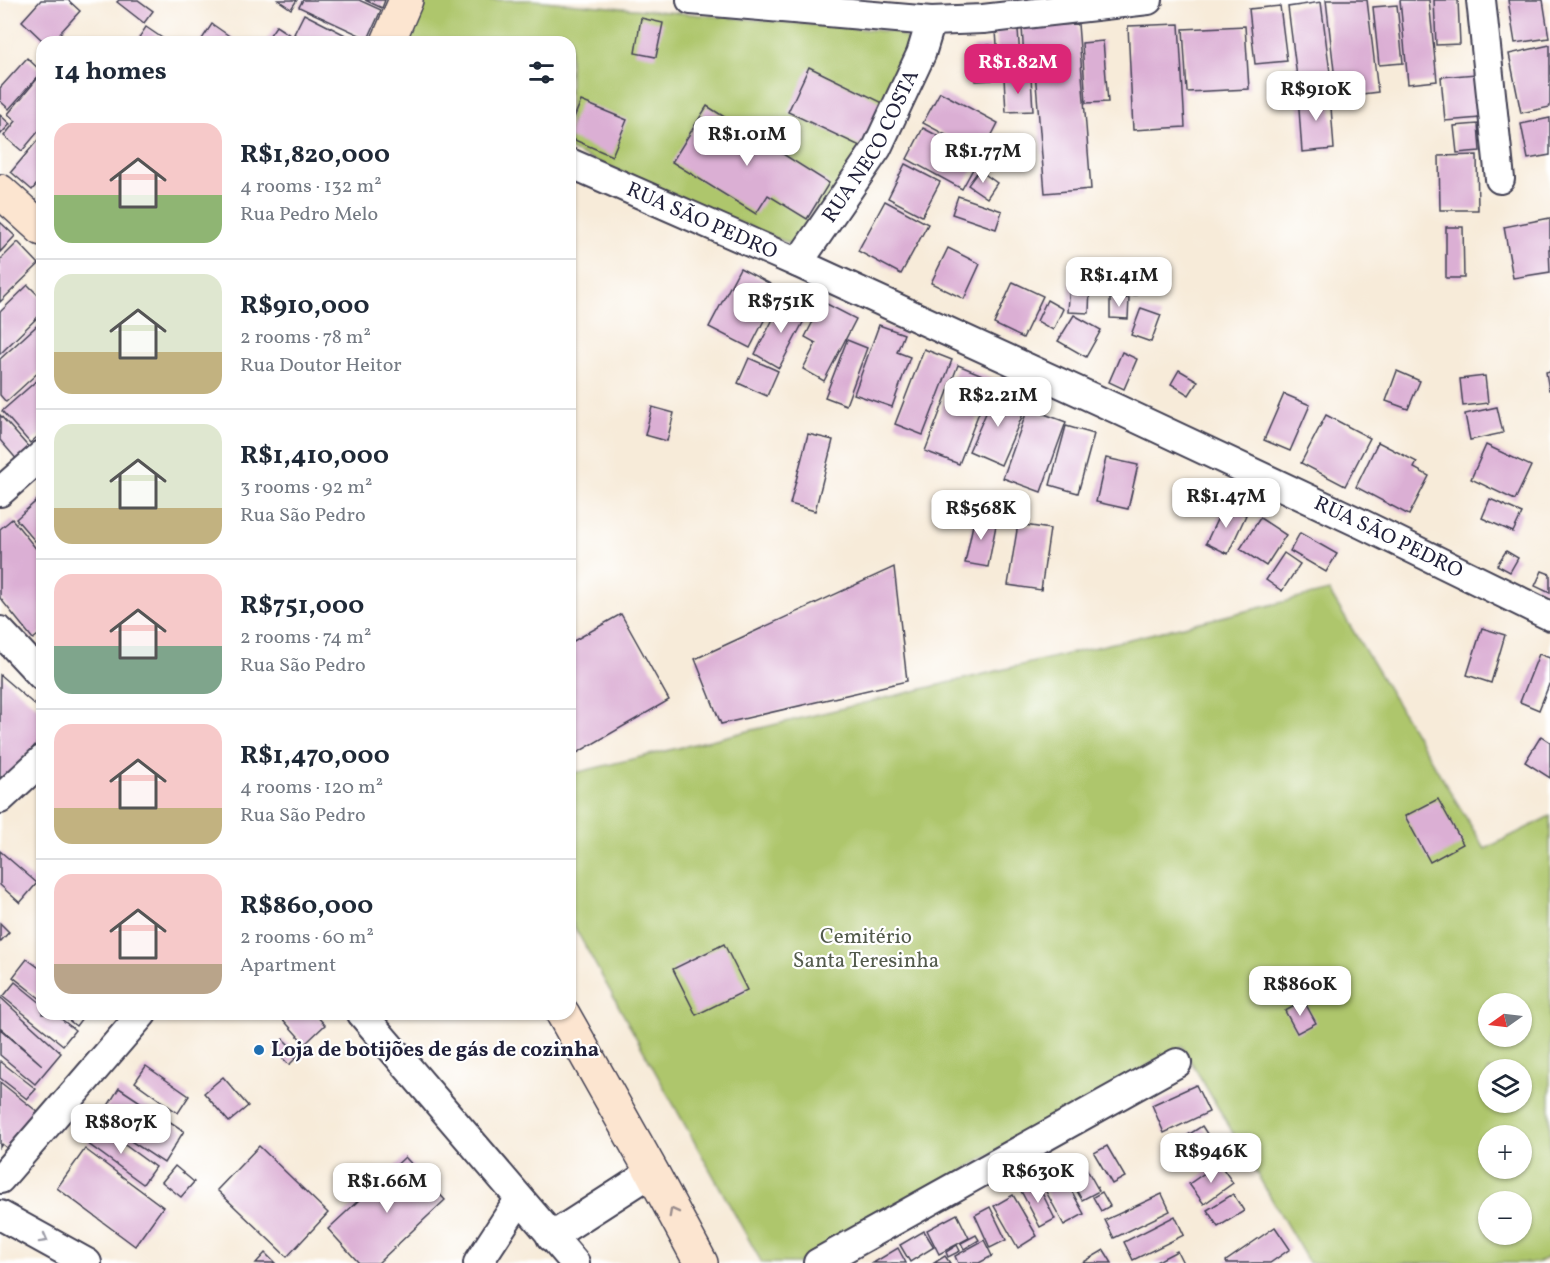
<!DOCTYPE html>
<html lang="en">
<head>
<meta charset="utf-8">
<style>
	body { margin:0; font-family:Vollkorn,serif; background:#f2f2f3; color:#1f2937; height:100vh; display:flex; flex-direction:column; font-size:22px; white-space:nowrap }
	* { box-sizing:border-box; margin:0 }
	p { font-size:20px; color:#747a83 }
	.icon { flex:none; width:33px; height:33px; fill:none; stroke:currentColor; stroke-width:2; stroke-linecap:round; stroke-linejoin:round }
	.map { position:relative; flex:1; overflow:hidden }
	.sheet { position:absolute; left:36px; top:36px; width:540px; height:984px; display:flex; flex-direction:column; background:#fff; border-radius:18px; box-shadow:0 2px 4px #0004 }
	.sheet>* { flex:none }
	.needle { width:39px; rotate:256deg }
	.controls { position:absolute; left:1478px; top:993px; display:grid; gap:12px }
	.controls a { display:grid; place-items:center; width:54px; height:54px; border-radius:50%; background:#fff; box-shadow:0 2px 4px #0004; font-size:30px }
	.price { position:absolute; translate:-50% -51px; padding:0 14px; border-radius:12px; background:#fff; color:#222; font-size:20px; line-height:39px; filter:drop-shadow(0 2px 3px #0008) }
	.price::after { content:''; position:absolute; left:50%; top:36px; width:18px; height:14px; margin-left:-9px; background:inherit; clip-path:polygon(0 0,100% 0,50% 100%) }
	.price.active { background:#db2777; color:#fff }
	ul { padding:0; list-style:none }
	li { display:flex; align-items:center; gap:18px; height:150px; padding:0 18px }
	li+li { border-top:2px solid #e0e1e3 }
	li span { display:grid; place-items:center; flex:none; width:168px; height:120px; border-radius:18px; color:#555 }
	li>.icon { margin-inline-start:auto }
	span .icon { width:72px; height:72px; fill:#fffc; stroke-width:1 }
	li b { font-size:26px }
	h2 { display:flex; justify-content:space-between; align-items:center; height:72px; padding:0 18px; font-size:26px }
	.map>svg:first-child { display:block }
	.green { fill:#aec66c; stroke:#687454; stroke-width:1.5; fill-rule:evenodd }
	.building { fill:#dbafd4 }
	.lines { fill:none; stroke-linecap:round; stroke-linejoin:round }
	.minor-casing { stroke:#424053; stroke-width:32 }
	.secondary-casing { stroke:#424053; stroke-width:36 }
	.minor { stroke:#fff; stroke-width:28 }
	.secondary { stroke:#fce5d0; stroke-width:33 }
	.oneway { stroke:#9a8d8d }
	.oneway2 { stroke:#9c9ca7 }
	.poi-dot { fill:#1f6fb2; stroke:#fff; stroke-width:2 }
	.labels { text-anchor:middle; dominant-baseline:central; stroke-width:4.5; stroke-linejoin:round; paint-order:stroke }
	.street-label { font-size:21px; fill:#22223b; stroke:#fff }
	.park-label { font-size:21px; fill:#535b4c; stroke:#fff }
	.poi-label { font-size:21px; font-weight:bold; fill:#22223b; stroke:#fff; text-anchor:start }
</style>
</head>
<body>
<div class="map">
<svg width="1550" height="1263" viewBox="0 0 1550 1263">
	<rect width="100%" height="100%" fill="#fff"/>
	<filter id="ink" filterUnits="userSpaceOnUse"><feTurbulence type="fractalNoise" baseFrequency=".0167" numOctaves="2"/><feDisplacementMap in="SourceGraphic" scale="12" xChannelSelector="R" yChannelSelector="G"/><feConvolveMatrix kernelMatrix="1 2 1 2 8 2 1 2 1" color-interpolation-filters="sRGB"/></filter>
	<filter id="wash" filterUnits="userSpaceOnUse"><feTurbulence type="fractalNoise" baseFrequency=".008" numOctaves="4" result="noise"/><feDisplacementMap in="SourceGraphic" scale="24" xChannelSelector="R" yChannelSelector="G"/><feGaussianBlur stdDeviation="1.35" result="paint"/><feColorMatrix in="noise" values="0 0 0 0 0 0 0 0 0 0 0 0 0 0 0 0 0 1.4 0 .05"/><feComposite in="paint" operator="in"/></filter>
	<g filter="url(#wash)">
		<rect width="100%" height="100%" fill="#f7ebd9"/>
		<g class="green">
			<polygon points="428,0 532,0 896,32 907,39 910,53 871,143 795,246 570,150 570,42 407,42 426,1"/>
			<path d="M1329 591 1485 849 1550 816V1256L1537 1263H1309L1182 1046 799 1263H762L570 919V774ZM1488 1004H1521V1036H1488ZM1488 1070H1521V1102H1488ZM1488 1136H1521V1168H1488ZM1488 1202H1521V1234H1488Z"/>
		</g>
		<g id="blocks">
			<g class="building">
				<polygon points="41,0 68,0 80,11 60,33 67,40 65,42 44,42 22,21"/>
				<polygon points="119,0 138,0 153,11 144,23 117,2"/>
				<polygon points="278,0 297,0 291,9"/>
				<polygon points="303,0 359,0 381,10 368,39 299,7"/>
				<polygon points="365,0 385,0 382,8"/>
				<polygon points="1326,0 1367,0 1378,92 1337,97"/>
				<polygon points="1400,0 1429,0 1437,81 1408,84"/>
				<polygon points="1434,0 1458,0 1460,44 1436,45"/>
				<polygon points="1508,0 1543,0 1549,38 1515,43"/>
				<polygon points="1321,2 1330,73 1297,77 1288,7"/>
				<polygon points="1397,5 1403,63 1379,65 1373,7"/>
				<polygon points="1280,6 1287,61 1255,64 1249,9"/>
				<polygon points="304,14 359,42 309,42 294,34"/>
				<polygon points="641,18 663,23 656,57 635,53"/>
				<polygon points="212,24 238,42 200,42"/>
				<polygon points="1078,24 1091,189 1045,193 1034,59 1024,59 1022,27"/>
				<polygon points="1179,24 1185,127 1133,130 1128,26"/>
				<polygon points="276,26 296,39 294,42 265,42"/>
				<polygon points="1245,26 1249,89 1187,92 1183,29"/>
				<polygon points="146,27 168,42 136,42"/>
				<polygon points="1018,30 1021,71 999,73 996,31"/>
				<polygon points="1103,41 1108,102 1086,103 1082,43"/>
				<polygon points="990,45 992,80 976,81 973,47"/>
				<polygon points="1550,45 1550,107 1521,113 1509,54"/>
				<polygon points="27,58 42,72 9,109 0,101 0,88"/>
				<polygon points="809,67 883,103 862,147 788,112"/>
				<polygon points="42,73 42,127 22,151 4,136 16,121 8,114"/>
				<polygon points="1476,74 1480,118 1445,121 1441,77"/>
				<polygon points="1031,77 1033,111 1006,112 1004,78"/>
				<polygon points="940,92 998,123 982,154 923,123"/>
				<polygon points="1330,93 1334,149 1302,152 1298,95"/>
				<polygon points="581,101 627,120 612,156 570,138 570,127"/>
				<polygon points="707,106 829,183 807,219 768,195 756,214 672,162"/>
				<polygon points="0,115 10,124 0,135"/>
				<polygon points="1550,118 1550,155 1528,159 1521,124"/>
				<polygon points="1478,124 1480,151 1457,153 1454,126"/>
				<polygon points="923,128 979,158 962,189 907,159"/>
				<polygon points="42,135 42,178 32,190 11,172"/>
				<polygon points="1477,155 1478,210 1440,210 1439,156"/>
				<polygon points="905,164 940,182 922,216 888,198"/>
				<polygon points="979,170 997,183 987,198 968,185"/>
				<polygon points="958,196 1002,211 996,229 952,214"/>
				<polygon points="885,201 928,224 901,274 858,251"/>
				<polygon points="1550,218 1550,249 1549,249 1550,272 1513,278 1504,227"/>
				<polygon points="0,222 15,236 0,252"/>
				<polygon points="1446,227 1463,227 1464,278 1446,278"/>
				<polygon points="18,242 39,264 0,302 0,260"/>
				<polygon points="948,248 980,264 964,299 931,283"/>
				<polygon points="740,268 780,289 750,348 709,327"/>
				<polygon points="1104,268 1137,270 1136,295 1102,293"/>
				<polygon points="1013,282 1043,296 1023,338 994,324"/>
				<polygon points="1070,282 1090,283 1089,313 1068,312"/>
				<polygon points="28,285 42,299 42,313 0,354 0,312"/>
				<polygon points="1110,298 1129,298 1128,319 1110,318"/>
				<polygon points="783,300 808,313 779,368 755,354"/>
				<polygon points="1047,300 1063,309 1053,330 1037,321"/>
				<polygon points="823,302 856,319 824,381 803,369 816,343 805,337"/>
				<polygon points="1141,308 1161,315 1151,342 1131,335"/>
				<polygon points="1074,315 1101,330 1086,357 1058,341"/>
				<polygon points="42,321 42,369 6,402 0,395 0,359"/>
				<polygon points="879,325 904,334 897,352 910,357 892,407 854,394"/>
				<polygon points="847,340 867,348 846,405 825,397"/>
				<polygon points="924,349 952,360 923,435 895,424"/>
				<polygon points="1122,352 1137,359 1124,389 1109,382"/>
				<polygon points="749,358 778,371 767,396 738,383"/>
				<polygon points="958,365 992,379 959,464 925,451"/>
				<polygon points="1179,370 1198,381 1189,395 1171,384"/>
				<polygon points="1397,371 1420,381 1408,409 1386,401"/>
				<polygon points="1550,371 1550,390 1549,390 1546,372"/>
				<polygon points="42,376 42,433 30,443 2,411"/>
				<polygon points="1485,376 1488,403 1463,406 1460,379"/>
				<polygon points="996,391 1027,405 1001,465 969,451"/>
				<polygon points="1284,394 1310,405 1290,451 1264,440"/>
				<polygon points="652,407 674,413 667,441 645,435"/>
				<polygon points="1497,407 1503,433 1470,440 1465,414"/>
				<polygon points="1028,408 1066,422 1041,492 1003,478"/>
				<polygon points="0,415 32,451 19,462 0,440"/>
				<polygon points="1326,415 1370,438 1345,486 1301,463"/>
				<polygon points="1066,426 1094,434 1078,493 1050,485"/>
				<polygon points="808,434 833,440 815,511 790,504"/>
				<polygon points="1378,442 1417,462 1414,468 1429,476 1409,515 1356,487"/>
				<polygon points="1486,445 1531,466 1515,500 1471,479"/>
				<polygon points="1106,458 1138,465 1128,509 1096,502"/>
				<polygon points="42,496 42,549 16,519"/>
				<polygon points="1490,499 1522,513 1513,532 1482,518"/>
				<polygon points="1224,505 1246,515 1228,554 1206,543"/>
				<polygon points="975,515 997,520 988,567 965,563"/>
				<polygon points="1260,518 1286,535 1266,566 1240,549"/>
				<polygon points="12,519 42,556 42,632 33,639 0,598 0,529"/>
				<polygon points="1018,524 1050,529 1041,590 1008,585"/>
				<polygon points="1300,533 1337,554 1326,572 1290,551"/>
				<polygon points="1506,551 1518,558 1510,572 1497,565"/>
				<polygon points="1284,553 1300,564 1282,591 1266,580"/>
				<polygon points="894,567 907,681 721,724 695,659"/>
				<polygon points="1542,571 1550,574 1550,593 1535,586"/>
				<polygon points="621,614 669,700 570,757 570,643"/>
				<polygon points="1482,628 1505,635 1491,683 1467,675"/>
				<polygon points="1539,654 1550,658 1550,682 1539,710 1520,702"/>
				<polygon points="0,675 42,711 42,737 0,786"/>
				<polygon points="1541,736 1550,742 1550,778 1525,762"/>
				<polygon points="1438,799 1463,844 1430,862 1405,816"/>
				<polygon points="0,851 37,883 20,903 0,885"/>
				<polygon points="0,923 9,932 0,942"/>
				<polygon points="724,944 747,990 696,1015 673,969"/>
				<polygon points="27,959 42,970 42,1000 13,977"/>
				<polygon points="15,982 42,1004 42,1014 55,1014 75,1030 63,1045 3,997"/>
				<polygon points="0,997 61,1053 35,1084 0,1055 0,1029 42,1065 0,1027"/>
				<polygon points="1304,1001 1316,1023 1297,1033 1285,1011"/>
				<polygon points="61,1014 85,1014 76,1026"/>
				<polygon points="278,1014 315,1014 325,1025 305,1044"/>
				<polygon points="283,1039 299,1055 289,1065 274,1049"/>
				<polygon points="0,1061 36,1089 27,1099 0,1078"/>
				<polygon points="146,1066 189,1096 178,1113 135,1082"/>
				<polygon points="223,1077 248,1106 229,1122 204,1093"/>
				<polygon points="0,1082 39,1113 9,1150 2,1144 0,1147"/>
				<polygon points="1196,1085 1209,1112 1164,1133 1152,1105"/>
				<polygon points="119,1088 184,1131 164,1163 99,1120"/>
				<polygon points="1202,1126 1218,1151 1193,1167 1177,1142"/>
				<polygon points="100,1127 155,1167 143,1184 87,1143"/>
				<polygon points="259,1146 328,1213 287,1257 217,1190"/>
				<polygon points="1107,1146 1125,1177 1112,1184 1094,1153"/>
				<polygon points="85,1149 163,1207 135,1246 57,1188"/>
				<polygon points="405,1157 445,1200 378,1263 359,1263 328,1229"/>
				<polygon points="1081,1159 1099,1191 1082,1200 1064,1168"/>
				<polygon points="1056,1162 1084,1214 1064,1225 1036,1173"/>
				<polygon points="1219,1163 1233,1183 1204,1204 1189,1184"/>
				<polygon points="175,1166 194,1182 181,1197 162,1182"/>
				<polygon points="1036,1181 1055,1219 1040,1227 1020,1189"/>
				<polygon points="1102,1192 1110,1206 1101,1211 1093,1197"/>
				<polygon points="1162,1194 1170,1211 1114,1238 1105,1220"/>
				<polygon points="1233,1194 1244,1211 1218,1227 1207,1210"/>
				<polygon points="1013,1195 1037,1236 1018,1248 994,1206"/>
				<polygon points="990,1207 1006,1240 990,1248 975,1215"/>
				<polygon points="957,1214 969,1238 939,1254 927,1230"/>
				<polygon points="1175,1216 1184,1235 1133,1260 1124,1242"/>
				<polygon points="1275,1227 1290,1249 1270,1263 1227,1263 1226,1261"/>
				<polygon points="924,1231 934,1247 910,1262 900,1245"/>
				<polygon points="976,1235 979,1240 964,1249 961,1243"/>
				<polygon points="984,1240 992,1256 979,1263 958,1263 955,1256"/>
				<polygon points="957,1245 960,1251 948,1257 946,1252"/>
				<polygon points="898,1248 906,1263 873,1263"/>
				<polygon points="1104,1250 1112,1263 1082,1263"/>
				<polygon points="1177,1251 1183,1263 1154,1263"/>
				<polygon points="265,1253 275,1263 256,1263"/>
				<polygon points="945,1256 950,1263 934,1263"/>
			</g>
		</g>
	</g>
	<g filter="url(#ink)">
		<use href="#blocks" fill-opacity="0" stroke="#424053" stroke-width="1.5"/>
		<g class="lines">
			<g class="minor-casing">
				<g id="minor">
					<polyline points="691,0 931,21 983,19 1148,0"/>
					<polyline points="1481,0 1500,179"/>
					<path id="s1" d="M570 163 798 263 1117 409 1362 524 1550 616"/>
					<path id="s2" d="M798 263 877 148 921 54 931 21"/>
					<polyline points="0,492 42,455"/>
					<polyline points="0,631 42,676"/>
					<polyline points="0,799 42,760"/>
					<polyline points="362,1014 575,1263"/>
					<polyline points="0,1179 142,1014"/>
					<polyline points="0,1215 87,1263"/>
					<polyline points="551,1237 652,1172"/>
					<polyline points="478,1263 519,1200"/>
					<polyline points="818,1263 1177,1063"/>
				</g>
			</g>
			<g class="secondary-casing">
				<g id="secondary">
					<polyline points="388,42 406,0"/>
					<polyline points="0,191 42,229"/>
					<polyline points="563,1014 652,1172 701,1263"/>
				</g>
			</g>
			<use href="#minor" class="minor"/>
			<use href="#secondary" class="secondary"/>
		</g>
		<defs><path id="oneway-chevron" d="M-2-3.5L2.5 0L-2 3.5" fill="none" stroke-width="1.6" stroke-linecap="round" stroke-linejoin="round" transform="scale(1.5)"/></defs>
		<use class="oneway" href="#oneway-chevron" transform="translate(673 1212) rotate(-118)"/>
		<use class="oneway2" href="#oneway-chevron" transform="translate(44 1239) rotate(29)"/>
	</g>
	<circle class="poi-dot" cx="259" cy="1050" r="6"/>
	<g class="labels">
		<g class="street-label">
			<text stroke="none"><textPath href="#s2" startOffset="138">RUA NECO COSTA</textPath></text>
			<text stroke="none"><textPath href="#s1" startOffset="144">RUA SÃO PEDRO</textPath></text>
			<text stroke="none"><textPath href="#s1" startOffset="900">RUA SÃO PEDRO</textPath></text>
		</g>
		<g class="park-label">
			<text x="866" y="937">Cemitério<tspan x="866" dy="24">Santa Teresinha</tspan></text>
		</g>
		<g class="poi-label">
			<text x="271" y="1050">Loja de botijões de gás de cozinha</text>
		</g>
	</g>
</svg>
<div class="controls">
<a><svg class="needle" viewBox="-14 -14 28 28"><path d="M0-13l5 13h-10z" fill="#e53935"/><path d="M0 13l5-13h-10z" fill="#747a83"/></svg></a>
<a><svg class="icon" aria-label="layers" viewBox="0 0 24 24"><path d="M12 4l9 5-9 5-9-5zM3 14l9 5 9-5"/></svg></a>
<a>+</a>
<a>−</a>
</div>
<b class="price active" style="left:1018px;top:95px">R$1.82M</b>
<b class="price" style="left:1316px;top:122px">R$910K</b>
<b class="price" style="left:747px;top:167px">R$1.01M</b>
<b class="price" style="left:983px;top:184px">R$1.77M</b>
<b class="price" style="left:1119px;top:308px">R$1.41M</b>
<b class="price" style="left:781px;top:334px">R$751K</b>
<b class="price" style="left:998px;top:428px">R$2.21M</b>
<b class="price" style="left:1226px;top:529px">R$1.47M</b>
<b class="price" style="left:981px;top:541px">R$568K</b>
<b class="price" style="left:1300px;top:1017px">R$860K</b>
<b class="price" style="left:121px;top:1155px">R$807K</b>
<b class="price" style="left:1211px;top:1184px">R$946K</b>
<b class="price" style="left:1038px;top:1204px">R$630K</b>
<b class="price" style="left:387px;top:1214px">R$1.66M</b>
<section class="sheet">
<h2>14 homes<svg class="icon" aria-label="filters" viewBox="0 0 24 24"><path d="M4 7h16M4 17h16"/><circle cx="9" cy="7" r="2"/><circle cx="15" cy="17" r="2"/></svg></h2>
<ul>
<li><span style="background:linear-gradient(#f6c9c9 60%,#8fb573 0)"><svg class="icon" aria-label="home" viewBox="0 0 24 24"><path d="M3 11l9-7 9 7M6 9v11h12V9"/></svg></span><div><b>R$1,820,000</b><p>4 rooms · 132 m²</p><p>Rua Pedro Melo</p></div></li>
<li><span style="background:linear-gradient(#dfe7d0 65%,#c2b280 0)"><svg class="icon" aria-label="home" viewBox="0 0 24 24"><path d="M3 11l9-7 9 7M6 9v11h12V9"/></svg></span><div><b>R$910,000</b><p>2 rooms · 78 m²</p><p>Rua Doutor Heitor</p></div></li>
<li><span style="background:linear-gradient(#dfe7d0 70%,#c2b280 0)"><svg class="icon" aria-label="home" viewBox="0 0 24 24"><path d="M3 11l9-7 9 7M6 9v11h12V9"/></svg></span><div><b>R$1,410,000</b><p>3 rooms · 92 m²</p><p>Rua São Pedro</p></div></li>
<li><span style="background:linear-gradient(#f6c9c9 60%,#7fa58c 0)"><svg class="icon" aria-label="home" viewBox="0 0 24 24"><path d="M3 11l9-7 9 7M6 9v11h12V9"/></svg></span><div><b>R$751,000</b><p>2 rooms · 74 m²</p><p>Rua São Pedro</p></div></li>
<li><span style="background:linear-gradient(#f6c9c9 70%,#c2b280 0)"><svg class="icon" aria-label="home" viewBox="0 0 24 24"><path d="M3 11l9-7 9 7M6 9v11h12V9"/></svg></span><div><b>R$1,470,000</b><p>4 rooms · 120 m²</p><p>Rua São Pedro</p></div></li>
<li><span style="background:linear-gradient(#f6c9c9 75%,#b9a48a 0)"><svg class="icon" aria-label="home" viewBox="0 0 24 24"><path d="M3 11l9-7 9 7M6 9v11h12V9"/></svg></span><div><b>R$860,000</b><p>2 rooms · 60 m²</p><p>Apartment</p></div></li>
</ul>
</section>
</div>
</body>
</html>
